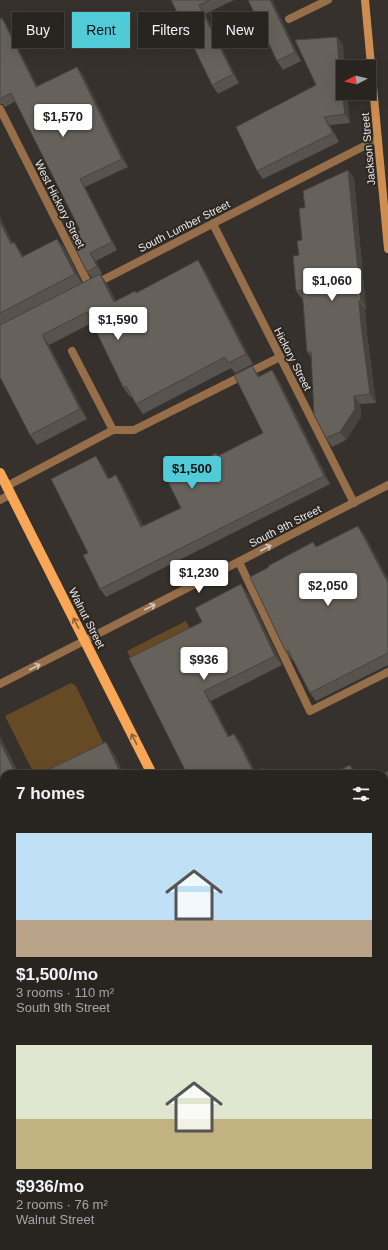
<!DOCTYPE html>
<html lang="en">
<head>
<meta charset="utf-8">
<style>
	body { margin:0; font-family:Arial,sans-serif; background:#34312e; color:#f1f3f6; height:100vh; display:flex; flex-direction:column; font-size:15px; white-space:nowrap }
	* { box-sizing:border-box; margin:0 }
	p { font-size:13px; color:#a5a5a5 }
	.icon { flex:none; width:22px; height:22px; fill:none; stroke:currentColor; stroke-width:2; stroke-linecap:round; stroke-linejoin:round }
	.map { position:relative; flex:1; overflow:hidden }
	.sheet { position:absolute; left:0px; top:770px; width:388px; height:480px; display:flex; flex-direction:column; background:#282521; border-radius:12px 12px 0 0; box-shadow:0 4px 16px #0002,0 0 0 1px #44423f }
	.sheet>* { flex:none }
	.banner { position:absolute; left:12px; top:12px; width:364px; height:36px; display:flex; gap:8px }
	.needle { width:26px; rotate:263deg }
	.fabs { position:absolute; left:336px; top:60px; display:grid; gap:8px }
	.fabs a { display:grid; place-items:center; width:40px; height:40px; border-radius:0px; background:#282521; box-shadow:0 4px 16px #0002,0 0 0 1px #44423f; font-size:20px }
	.price { position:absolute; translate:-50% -34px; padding:0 9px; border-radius:4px; background:#fff; color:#222; font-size:13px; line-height:26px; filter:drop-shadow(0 1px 2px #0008) }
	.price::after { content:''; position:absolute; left:50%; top:24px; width:12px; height:9px; margin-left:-6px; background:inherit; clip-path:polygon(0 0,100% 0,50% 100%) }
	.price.selected { background:#52cbd8; color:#111 }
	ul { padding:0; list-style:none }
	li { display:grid; align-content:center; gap:8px; height:212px; padding:0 16px }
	li span { display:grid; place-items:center; height:124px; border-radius:0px; color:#555 }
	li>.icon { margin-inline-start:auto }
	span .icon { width:72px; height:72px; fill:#fffc; stroke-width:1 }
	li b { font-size:17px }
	h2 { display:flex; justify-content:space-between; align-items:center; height:48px; padding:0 16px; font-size:17px }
	.chip { padding:0 14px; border-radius:0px; background:#282521; box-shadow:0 4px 16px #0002,0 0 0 1px #44423f; font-size:14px; line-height:36px }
	.chip.selected { background:#52cbd8; color:#111 }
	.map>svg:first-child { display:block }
	.green { fill:#664a25 }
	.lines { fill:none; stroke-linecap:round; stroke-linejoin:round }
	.lane { stroke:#966e4a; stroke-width:8 }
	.street { stroke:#966e4a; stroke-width:8 }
	.secondary { stroke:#ce8e52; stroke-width:8 }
	.primary { stroke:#f9a757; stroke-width:10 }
	.wall { fill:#58534e }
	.shaded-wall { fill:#474440 }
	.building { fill:#66615b; stroke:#474440 }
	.oneway { stroke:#d2c4b7 }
	.oneway2 { stroke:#88613a }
	.labels { text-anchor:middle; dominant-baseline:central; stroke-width:4; stroke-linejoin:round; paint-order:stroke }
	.street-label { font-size:11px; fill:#ece9e6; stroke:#2c2722 }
</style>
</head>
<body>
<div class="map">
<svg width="388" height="1250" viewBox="0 0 388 1250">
	<rect width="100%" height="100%" fill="#36312c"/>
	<g class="green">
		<polygon points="186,621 194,638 135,667 127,651"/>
		<polygon points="71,683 76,686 103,742 102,745 60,774 34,774 5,716"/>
	</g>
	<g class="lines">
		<g class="lane">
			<polyline points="289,19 328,0"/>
			<polyline points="0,109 90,287"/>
			<polyline points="213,224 354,503"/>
			<polyline points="95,284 378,139"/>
			<polyline points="72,351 113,430"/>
			<polyline points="7,486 113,430 134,430 280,357"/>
			<polyline points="0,500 11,494"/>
			<polyline points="239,562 310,711 388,672"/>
			<polyline points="58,1246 60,1250"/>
			<polyline points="320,1250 328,1246"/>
		</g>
		<polyline class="street" points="0,684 388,485"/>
		<polyline class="secondary" points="365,0 388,249"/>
		<g class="primary">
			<polyline points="0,473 152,774"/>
			<polyline points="384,1232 388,1240"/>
		</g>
	</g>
	<g class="wall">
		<polygon points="171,0 234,0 205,14 239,83 218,94 212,85"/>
		<polygon points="248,0 272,0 301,61 283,70 277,61"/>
		<polygon points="2,18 7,26 37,86 77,67 83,75 128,167 85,187 117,250 96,261 102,274 101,275 107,284 116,301 136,293 205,271 253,364 235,373 231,368 143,414 136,404 132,397 130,397 123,387 92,323 49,345 87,419 37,445 30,435 0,377 0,217 12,243 21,252 23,256 57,239 65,249 82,283 92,278 87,272 80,230 16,101 5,107 3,104 0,104 0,19"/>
		<polygon points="337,37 343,45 343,67 350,123 330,125 339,142 263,179 257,171 316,85"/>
		<polygon points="348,170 354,178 366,309 365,309 367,334 376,403 360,404 361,417 346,440 332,447 326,438 312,358 307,352 303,299 302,299 296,291 299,255 302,240 305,208"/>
		<polygon points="272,370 278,379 330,484 106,597 100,589 88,553 102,465 109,478 122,484 143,526 181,508 201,465 218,456 263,433 258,374 260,377"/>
		<polygon points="364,534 388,580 388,665 316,701 310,693 293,660 292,660 286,652 269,567 313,542 317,547"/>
		<polygon points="248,594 282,665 211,701 229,736 234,734 241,743 255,772 269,774 187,774 202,622"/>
		<polygon points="0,737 19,774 4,774 4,1246 45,1246 37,1250 0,1250"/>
		<polygon points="388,771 388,1075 384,1077 384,774"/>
	</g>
	<g class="shaded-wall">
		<polygon points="270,0 272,0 301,61 295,52"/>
		<polygon points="199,5 205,14 239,83 233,74"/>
		<polygon points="2,18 7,26 41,95 36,87"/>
		<polygon points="337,37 343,45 345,67 343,67 343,93 347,93 350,123 345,114 340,78"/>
		<polygon points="77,67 83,75 128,167 122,159"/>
		<polygon points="324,117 330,125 339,142 333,133"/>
		<polygon points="348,170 354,178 366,309 361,301"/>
		<polygon points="80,179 85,187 117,250 112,242"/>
		<polygon points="0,217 18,254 11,244 0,222"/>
		<polygon points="57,239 65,249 83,284 75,274"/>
		<polygon points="14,242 21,252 29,267 22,257"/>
		<polygon points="90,253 96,261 102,274 97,266"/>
		<polygon points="198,260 205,271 253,364 246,354"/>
		<polygon points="100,274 107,284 121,312 114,302"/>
		<polygon points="359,301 365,309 367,334 376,403 370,394 361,325"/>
		<polygon points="42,335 49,345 87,419 80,409"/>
		<polygon points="252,366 258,374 264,386 258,377"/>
		<polygon points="272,370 278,379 330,484 324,476"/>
		<polygon points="354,396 360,404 361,417 346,440 340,432"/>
		<polygon points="96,456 102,465 114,488 108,479"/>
		<polygon points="116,475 122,484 147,535 141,527"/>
		<polygon points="358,526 364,534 388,580 388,583"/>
		<polygon points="241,584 248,594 282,665 275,656"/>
		<polygon points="204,691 211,701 234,746 228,737"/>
		<polygon points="234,734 241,743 256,774 255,774"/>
		<polygon points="0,737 19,774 16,774 0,742"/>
		<polygon points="106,742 115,755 124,774 121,774"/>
		<polygon points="350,765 357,774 354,774"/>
		<polygon points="136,1246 139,1246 141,1250 138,1250"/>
		<polygon points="324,1246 325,1246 328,1250 326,1250"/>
	</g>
	<g class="building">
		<polygon points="171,0 210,0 199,5 233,74 212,85"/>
		<polygon points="248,0 270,0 295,52 277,61"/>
		<polygon points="2,18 36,87 77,67 122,159 80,179 112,242 90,253 97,266 87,272 69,236 80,230 11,93 0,99 0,19"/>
		<polygon points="337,37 340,78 345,114 324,117 333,133 257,171 236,127 316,85 295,40"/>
		<polygon points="348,170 361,301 359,301 361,325 370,394 354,396 355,409 340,432 326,438 314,415 311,352 307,352 302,290 296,291 293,256 299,255 297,241 302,240 299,208 305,208 303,191"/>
		<polygon points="0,222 11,244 14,242 22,257 57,239 75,274 0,313"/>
		<polygon points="198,260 246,354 228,363 225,357 136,404 126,386 123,387 87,312 42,335 80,409 30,435 0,377 0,325 100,274 114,302 135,291 136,293"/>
		<polygon points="252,366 258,377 272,370 324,476 100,589 83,555 88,553 51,479 96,456 108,479 116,475 141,527 181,508 168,482 201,465 199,462 216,453 218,456 263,433 234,375"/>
		<polygon points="358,526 388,583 388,653 310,693 288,650 286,652 250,577 269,567 268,566 313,542 316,547"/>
		<polygon points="241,584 275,656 204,691 228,737 234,734 254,773 264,768 267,774 187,774 129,658 202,622 195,608"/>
		<polygon points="0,742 16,774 4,774 4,1246 9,1246 2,1250 0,1250"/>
		<polygon points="106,742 121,774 39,774"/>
		<polygon points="350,765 354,774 332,774"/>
		<polygon points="26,771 27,774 20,774"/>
		<polygon points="388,771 388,1062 384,1064 384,816 387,812 385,807 384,807 384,774 383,774"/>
		<polygon points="388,1107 388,1184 384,1176 384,1109"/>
		<polygon points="77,1246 136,1246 138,1250 79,1250"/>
		<polygon points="207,1246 209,1246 211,1250 199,1250"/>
		<polygon points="233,1246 324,1246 326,1250 225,1250"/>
	</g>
	<defs><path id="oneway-shaft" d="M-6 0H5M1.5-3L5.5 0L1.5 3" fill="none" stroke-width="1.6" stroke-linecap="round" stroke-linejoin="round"/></defs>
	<g class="oneway">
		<use href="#oneway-shaft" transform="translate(266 548) rotate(-27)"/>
		<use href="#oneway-shaft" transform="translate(150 607) rotate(-27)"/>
		<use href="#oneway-shaft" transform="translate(35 667) rotate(-27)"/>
	</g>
	<g class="oneway2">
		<use href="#oneway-shaft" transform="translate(76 623) rotate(-117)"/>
		<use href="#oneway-shaft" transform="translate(134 739) rotate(-117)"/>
	</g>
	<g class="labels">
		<g class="street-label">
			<text transform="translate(368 149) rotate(-95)">Jackson Street</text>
			<text transform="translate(60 204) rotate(63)">West Hickory Street</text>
			<text transform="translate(184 226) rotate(-27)">South Lumber Street</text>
			<text transform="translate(293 359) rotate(63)">Hickory Street</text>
			<text transform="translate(285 526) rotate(-27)">South 9th Street</text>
			<text transform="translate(87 618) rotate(63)">Walnut Street</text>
		</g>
	</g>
</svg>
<div class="fabs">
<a><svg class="needle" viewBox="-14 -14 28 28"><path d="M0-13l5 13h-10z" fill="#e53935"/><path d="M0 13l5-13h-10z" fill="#a5a5a5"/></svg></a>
</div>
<b class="price" style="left:63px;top:138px">$1,570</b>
<b class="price" style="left:332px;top:302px">$1,060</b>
<b class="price" style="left:118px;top:341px">$1,590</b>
<b class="price selected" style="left:192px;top:490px">$1,500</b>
<b class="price" style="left:199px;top:594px">$1,230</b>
<b class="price" style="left:328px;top:607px">$2,050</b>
<b class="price" style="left:204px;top:681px">$936</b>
<div class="banner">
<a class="chip">Buy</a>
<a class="chip selected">Rent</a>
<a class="chip">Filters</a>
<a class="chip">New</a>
</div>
<section class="sheet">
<h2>7 homes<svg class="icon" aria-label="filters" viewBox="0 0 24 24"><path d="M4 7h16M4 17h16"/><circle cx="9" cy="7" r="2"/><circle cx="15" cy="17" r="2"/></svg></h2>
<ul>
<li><span style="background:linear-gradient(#bfe0f5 70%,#b9a48a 0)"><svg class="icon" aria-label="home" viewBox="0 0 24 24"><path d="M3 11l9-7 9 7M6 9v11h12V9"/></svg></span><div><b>$1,500/mo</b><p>3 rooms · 110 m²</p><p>South 9th Street</p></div></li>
<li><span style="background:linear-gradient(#dfe7d0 60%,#c2b280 0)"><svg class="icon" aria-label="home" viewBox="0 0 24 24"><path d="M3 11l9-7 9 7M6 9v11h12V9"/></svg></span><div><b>$936/mo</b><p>2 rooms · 76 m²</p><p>Walnut Street</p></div></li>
</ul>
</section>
</div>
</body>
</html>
